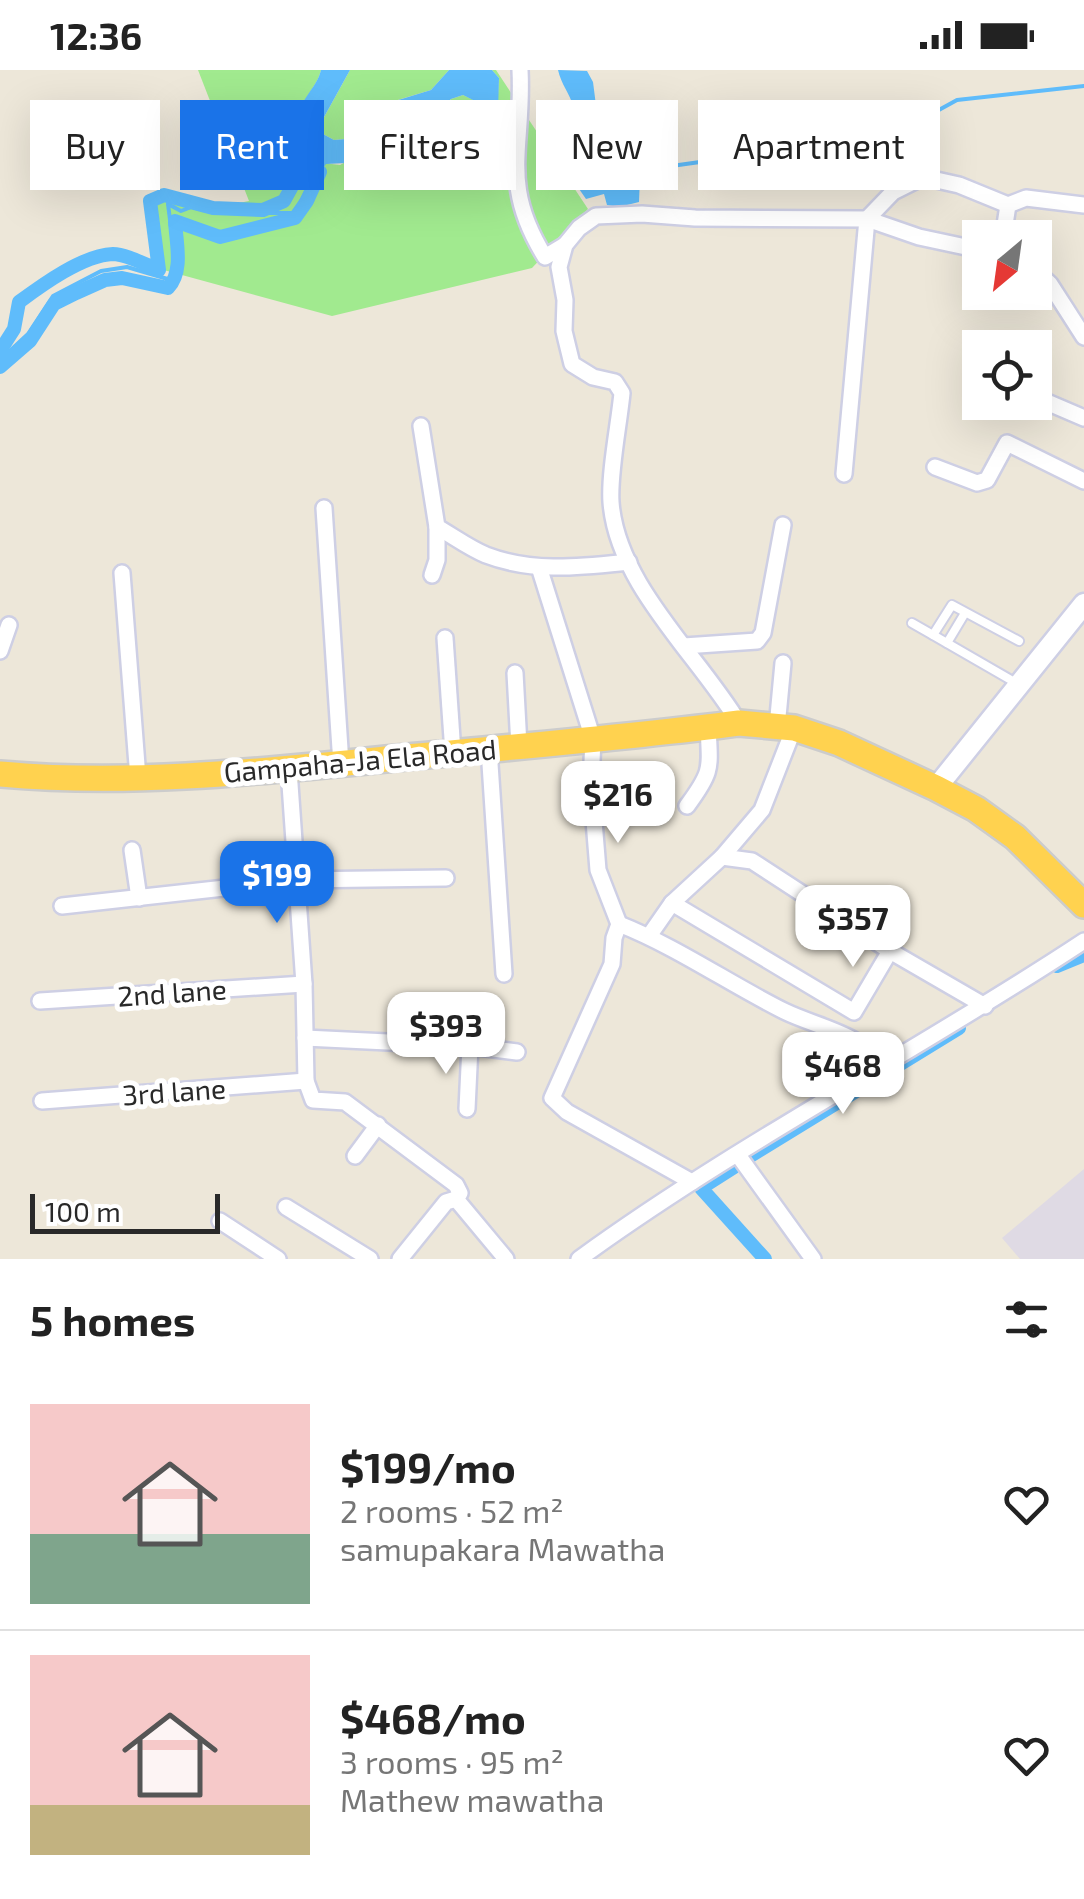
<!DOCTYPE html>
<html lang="en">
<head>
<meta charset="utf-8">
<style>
	body { margin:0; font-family:"Exo 2",sans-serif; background:#f2f2f2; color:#222; height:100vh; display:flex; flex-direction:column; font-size:38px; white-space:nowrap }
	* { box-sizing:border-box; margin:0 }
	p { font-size:32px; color:#767676 }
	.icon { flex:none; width:55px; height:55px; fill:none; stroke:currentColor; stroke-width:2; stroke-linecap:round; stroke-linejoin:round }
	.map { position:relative; height:1189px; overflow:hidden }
	.sheet { display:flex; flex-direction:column; background:#fff; flex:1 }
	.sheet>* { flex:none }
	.hud { position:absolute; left:30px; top:30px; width:1025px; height:90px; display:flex; gap:20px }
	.needle { width:65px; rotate:209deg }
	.tools { position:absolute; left:962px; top:150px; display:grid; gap:20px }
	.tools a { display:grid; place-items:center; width:90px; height:90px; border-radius:0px; background:#fff; box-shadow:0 10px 40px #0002; font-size:50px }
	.scale { position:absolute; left:30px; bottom:25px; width:190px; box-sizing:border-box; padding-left:10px; border:5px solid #292929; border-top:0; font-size:28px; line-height:35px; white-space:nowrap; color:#292929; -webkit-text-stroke:8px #fff; paint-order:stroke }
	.price { position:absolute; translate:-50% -85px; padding:0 22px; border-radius:20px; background:#fff; color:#222; font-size:32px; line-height:65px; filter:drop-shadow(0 2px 5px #0008) }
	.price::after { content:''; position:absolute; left:50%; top:60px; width:30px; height:22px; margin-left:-15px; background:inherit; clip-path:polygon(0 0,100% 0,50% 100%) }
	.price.on { background:#1a73e8; color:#fff }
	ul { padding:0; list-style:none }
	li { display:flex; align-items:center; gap:30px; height:250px; padding:0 30px }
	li+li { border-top:2px solid #e0e0e0 }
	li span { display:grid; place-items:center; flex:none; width:280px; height:200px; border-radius:0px; color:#555 }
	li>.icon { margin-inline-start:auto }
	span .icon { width:120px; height:120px; fill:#fffc; stroke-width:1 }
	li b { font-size:42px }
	h2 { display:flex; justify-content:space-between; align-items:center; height:120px; padding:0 30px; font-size:42px }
	.chip { padding:0 35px; border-radius:0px; background:#fff; box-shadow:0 10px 40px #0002; font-size:35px; line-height:90px }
	.chip.on { background:#1a73e8; color:#fff }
	.status { display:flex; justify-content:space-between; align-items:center; height:70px; padding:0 50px; background:#fff; direction:ltr }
	.status svg { height:28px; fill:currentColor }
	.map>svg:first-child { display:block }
	.industrial { fill:#dfdae4 }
	.green { fill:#a1ea8f }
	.water { fill:#5fbcfb }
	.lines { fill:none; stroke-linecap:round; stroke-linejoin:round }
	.stream { stroke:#5fbcfb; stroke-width:4 }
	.canal { stroke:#5fbcfb; stroke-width:14 }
	.service-casing { stroke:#cecfe4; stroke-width:12 }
	.minor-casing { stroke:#cecfe4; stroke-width:20 }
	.tertiary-casing { stroke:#cecfe4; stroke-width:25 }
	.trunk-casing { stroke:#ccc; stroke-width:30 }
	.service { stroke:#fff; stroke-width:8 }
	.minor { stroke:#fff; stroke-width:15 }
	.tertiary { stroke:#fff; stroke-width:20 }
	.trunk { stroke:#ffd24f; stroke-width:25 }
	.labels { text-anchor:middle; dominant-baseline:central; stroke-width:10; stroke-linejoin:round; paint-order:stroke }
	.street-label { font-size:28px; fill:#292929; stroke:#fff }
</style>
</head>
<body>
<div class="status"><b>12:36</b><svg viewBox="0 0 49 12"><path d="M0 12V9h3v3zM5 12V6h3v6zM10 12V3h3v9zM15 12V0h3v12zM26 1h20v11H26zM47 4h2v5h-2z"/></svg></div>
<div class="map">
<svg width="1084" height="1189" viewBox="0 0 1084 1189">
	<rect width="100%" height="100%" fill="#ede7d9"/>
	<polygon class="industrial" points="1084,1099 1084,1189 1020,1189 1002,1168"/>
	<g class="green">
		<path d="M198 0H321C317 18 297 34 297 51 297 63 303 79 306 91L340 95 360 84 381 65 438 40 451 29 463 25 497 41 499 8 492 0H496L588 139 532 198 332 246 160 199 150 131 163 122 213 138 249 131Z"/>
		<polygon points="350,0 449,0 431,20 381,35 346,69 334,70 323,64 323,49"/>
	</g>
	<g class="water">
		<path d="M321 0H350L323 49V64L334 70 346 69 382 35 431 20 449 0H492L499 8 498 42 475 38 473 30 463 25 451 29 438 40 381 65 346 93 326 94 320 102 301 100C310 83 297 69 296 52 296 34 317 18 321 0Z"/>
		<path d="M558 0 587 1 593 12 603 90 595 96 597 108 640 107 639 132 619 137 607 135 604 124 586 129 575 113C587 86 578 91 573 68 570 58 575 46 573 36 570 24 561 14 558 0Z"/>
	</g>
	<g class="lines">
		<g class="stream">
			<polyline points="593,107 700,92 851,77 897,63 957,30 1084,16"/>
			<polyline points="0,290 28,264 53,226 101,201 127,197 171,210 175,189 168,134 181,141 194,136 219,143 295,143 317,99"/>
		</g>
		<g class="canal">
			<path d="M0 281 14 259 19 232C42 215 83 185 113 184 126 184 146 195 159 200L150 131 164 125 213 138 263 140 284 131 301 100 320 102 307 131 295 148 220 167 175 151C176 172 184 201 168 218L122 208 105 210 76 223 54 234 30 271 0 297"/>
			<polyline points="1057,896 1084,885"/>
			<polyline points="747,1088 959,958"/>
			<polyline points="734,1097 701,1118 765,1189"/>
		</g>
		<g class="service-casing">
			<g id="service">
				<polyline points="912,553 933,565"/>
				<polyline points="947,573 965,543"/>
				<polyline points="1018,614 933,565 952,535 1019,571"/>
			</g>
		</g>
		<g class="minor-casing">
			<g id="minor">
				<path d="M520 0C524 79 499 113 545 187L565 175"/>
				<polyline points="1003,168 1008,135 1026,128 1084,135"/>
				<polyline points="1035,200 1050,214 1084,267"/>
				<polyline points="1035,327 1084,348"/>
				<path d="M421 356 437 457C453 466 469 478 486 485 533 503 580 497 629 492"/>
				<polyline points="935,397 977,413 987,410 1007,373 1084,411"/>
				<polyline points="844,404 867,149 893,122 923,107 959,115 1008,135"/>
				<polyline points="324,438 341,694"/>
				<polyline points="539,497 593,669 591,714 598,800 619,854 614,868 612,894 552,1028 567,1042 692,1112"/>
				<polyline points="122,503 138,708"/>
				<polyline points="432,505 437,490 437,457"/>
				<polyline points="445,568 453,683"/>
				<polyline points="684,576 757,571 763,563 783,455"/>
				<polyline points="0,581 9,555"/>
				<polyline points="515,603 519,676"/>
				<path d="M739 653C698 585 617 514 611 432 609 403 619 354 622 323L615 312 593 307 572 294 564 261 565 230 559 197 565 175 579 158 596 146 642 144 695 148 867 149 919 167 980 180"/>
				<polyline points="777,657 783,593"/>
				<polyline points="489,679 504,904"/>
				<polyline points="289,700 304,914 306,1011 313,1030 345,1032 456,1115 460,1123 456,1129 506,1189"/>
				<path d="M687 736C713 701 710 699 708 657"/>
				<polyline points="132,780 139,828"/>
				<polyline points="722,787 752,791 890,881 985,936"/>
				<polyline points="672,833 854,942 890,881"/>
				<polyline points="62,836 296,810 446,808"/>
				<path d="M619 854C677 877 728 913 784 941 819 958 858 962 884 996"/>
				<polyline points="649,866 672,833 722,787 762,740 794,658"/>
				<polyline points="40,931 304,914"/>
				<polyline points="305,968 470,976 517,982"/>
				<polyline points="42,1031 306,1011"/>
				<polyline points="467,1039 470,976"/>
				<polyline points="738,1085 813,1189"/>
				<polyline points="355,1086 378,1055"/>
				<polyline points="286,1137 370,1189"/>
				<polyline points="220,1151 278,1189"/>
				<polyline points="400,1189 446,1132 456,1129"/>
				<path d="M579 1189C740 1072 918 981 1084 871"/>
			</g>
		</g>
		<g class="tertiary-casing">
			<polyline id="tertiary" points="936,718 1084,534"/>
		</g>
		<g class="trunk-casing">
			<path id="trunk" d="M0 704C132 716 265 701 396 688 510 677 625 668 739 653L794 658 839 673 936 718 976 739 1015 767 1084 835"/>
		</g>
		<use href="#service" class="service"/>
		<use href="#minor" class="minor"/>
		<use href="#tertiary" class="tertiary"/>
		<use href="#trunk" class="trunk"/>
	</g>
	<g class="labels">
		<g class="street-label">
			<text transform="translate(360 690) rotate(-5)">Gampaha-Ja Ela Road</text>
			<text transform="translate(172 922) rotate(-4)">2nd lane</text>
			<text transform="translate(174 1021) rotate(-4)">3rd lane</text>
		</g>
	</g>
</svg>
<div class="tools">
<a><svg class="needle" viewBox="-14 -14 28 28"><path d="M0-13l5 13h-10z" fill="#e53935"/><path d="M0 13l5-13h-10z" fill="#767676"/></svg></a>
<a><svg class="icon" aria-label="locate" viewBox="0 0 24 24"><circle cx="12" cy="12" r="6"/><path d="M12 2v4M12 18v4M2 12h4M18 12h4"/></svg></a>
</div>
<div class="scale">100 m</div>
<b class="price" style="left:618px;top:776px">$216</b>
<b class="price on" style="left:277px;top:856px">$199</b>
<b class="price" style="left:853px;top:900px">$357</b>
<b class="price" style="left:446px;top:1007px">$393</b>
<b class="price" style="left:843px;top:1047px">$468</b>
<div class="hud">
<a class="chip">Buy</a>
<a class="chip on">Rent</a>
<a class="chip">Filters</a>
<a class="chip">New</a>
<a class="chip">Apartment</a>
</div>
</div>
<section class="sheet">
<h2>5 homes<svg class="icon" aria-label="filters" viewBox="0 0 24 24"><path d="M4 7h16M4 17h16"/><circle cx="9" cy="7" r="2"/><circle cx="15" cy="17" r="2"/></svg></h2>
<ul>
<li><span style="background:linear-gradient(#f6c9c9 65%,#7fa58c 0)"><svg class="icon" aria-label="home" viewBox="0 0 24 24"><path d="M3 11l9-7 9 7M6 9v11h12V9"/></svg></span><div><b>$199/mo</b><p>2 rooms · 52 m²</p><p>samupakara Mawatha</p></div><svg class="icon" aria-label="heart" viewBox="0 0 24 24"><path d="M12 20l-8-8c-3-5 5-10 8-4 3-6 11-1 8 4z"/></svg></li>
<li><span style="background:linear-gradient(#f6c9c9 75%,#c2b280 0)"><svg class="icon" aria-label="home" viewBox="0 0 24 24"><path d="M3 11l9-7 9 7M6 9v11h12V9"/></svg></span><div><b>$468/mo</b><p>3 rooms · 95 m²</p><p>Mathew mawatha</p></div><svg class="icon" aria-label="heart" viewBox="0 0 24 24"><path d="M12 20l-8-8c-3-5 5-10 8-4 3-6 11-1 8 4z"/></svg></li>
</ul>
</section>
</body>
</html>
